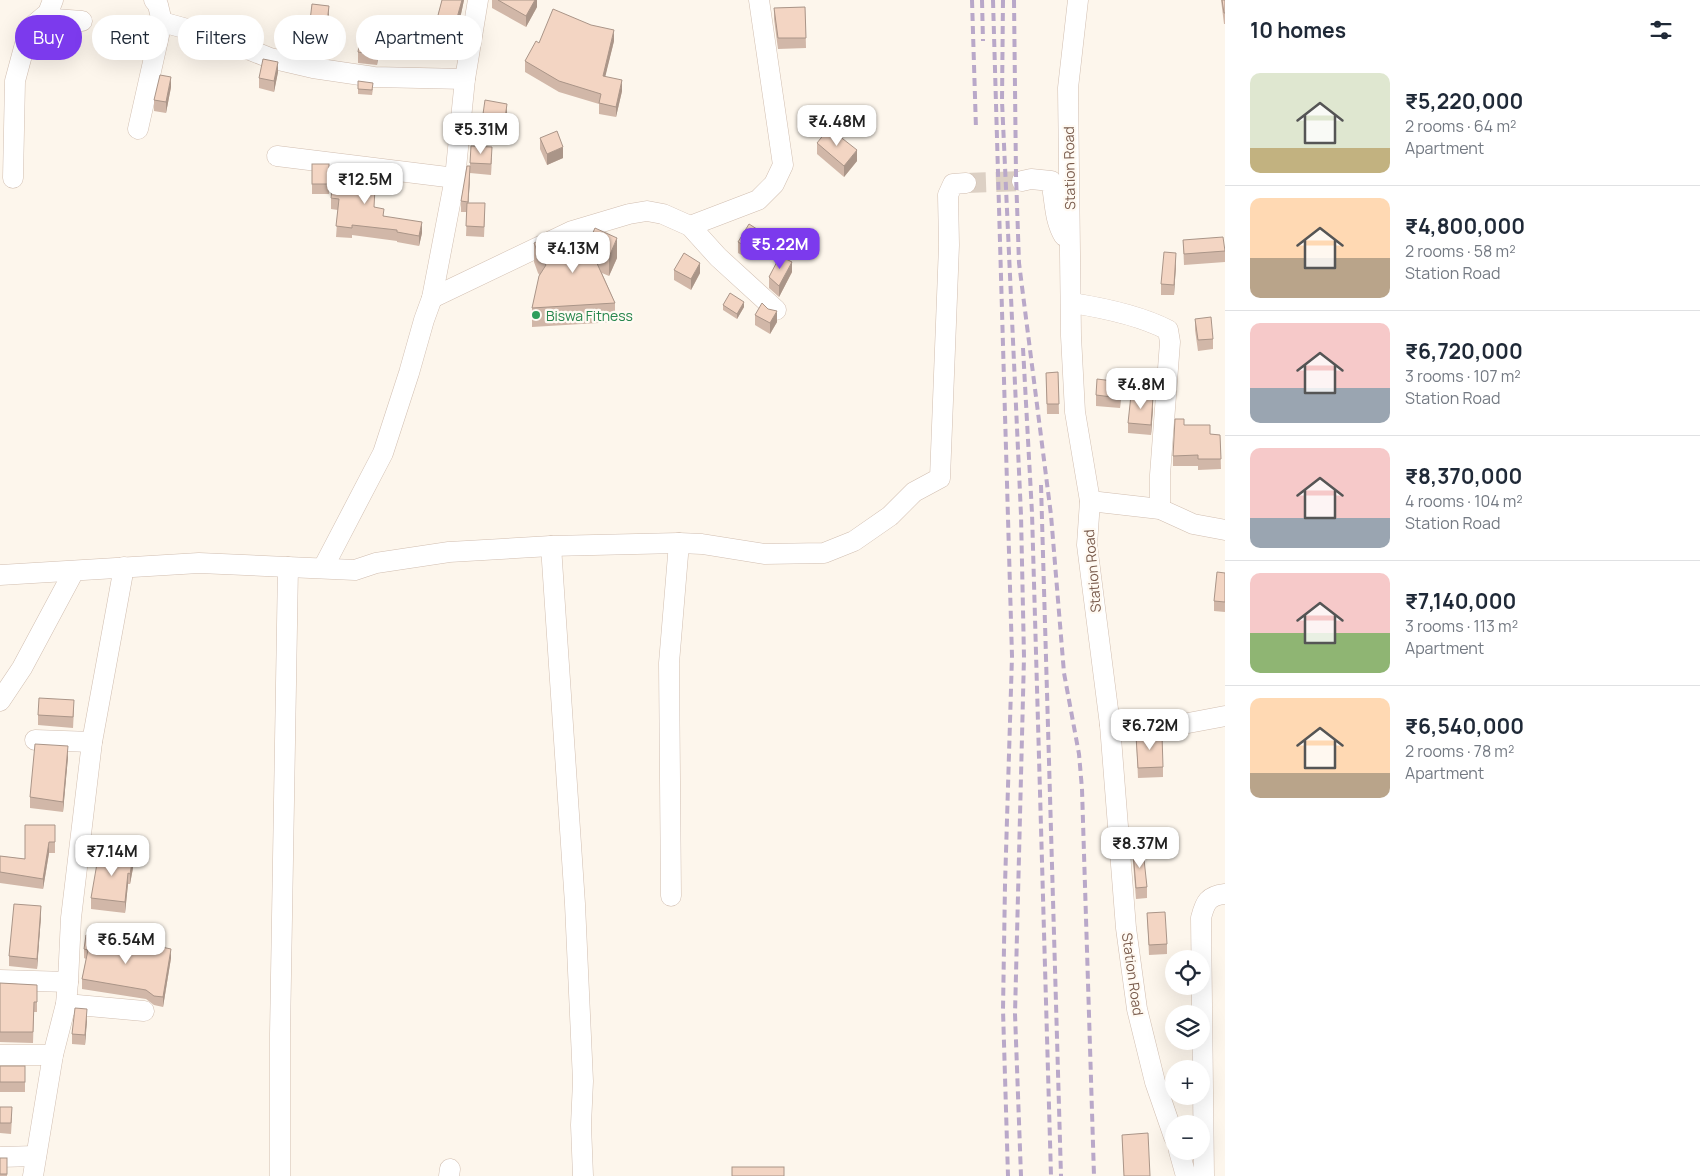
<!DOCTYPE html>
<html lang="en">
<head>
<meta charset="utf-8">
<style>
	body { margin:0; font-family:Manrope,sans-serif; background:#f2f2f3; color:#1f2937; height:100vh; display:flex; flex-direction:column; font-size:19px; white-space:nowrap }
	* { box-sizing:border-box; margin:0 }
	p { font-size:16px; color:#747a83 }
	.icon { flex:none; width:28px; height:28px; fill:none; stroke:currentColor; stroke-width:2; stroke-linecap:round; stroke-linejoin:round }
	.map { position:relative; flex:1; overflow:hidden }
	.sheet { display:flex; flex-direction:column; background:#fff; width:475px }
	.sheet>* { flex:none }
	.top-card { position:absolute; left:15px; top:15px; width:475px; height:45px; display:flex; gap:10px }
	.tools { position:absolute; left:1165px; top:950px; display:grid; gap:10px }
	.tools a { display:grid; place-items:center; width:45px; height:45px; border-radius:50%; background:#fff; box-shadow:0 5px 20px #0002; font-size:25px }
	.price { position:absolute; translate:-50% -42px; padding:0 11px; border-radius:10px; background:#fff; color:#222; font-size:16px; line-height:32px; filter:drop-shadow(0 1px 2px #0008) }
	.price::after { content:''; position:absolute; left:50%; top:30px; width:15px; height:11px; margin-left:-8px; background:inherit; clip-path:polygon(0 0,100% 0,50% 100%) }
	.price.selected { background:#7c3aed; color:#fff }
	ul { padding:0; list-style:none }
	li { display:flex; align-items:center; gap:15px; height:125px; padding:0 25px }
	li+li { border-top:1px solid #e0e1e3 }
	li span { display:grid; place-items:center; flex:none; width:140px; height:100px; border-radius:10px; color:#555 }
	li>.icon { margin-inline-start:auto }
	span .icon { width:60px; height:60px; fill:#fffc; stroke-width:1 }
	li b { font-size:21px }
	h2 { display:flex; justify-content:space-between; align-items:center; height:60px; padding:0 25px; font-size:21px }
	.pill { padding:0 18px; border-radius:22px; background:#fff; box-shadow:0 5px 20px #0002; font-size:18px; line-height:45px }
	.pill.selected { background:#7c3aed; color:#fff }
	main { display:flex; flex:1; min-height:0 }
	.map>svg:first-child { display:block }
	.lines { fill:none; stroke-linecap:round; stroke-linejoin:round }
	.minor-tunnel { stroke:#dcd0c4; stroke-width:20; stroke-dasharray:20 10; stroke-linecap:butt }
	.minor-casing { stroke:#d1beb0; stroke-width:21 }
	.minor { stroke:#fff; stroke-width:20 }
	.rail { stroke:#b9a8c9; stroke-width:4; stroke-dasharray:8 5; stroke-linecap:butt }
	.wall { fill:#d1b7a8 }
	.shaded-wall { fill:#aa9588 }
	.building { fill:#f3d5c3; stroke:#aa9588 }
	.leisure-dot { fill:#2e9e5b; stroke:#fffaf3; stroke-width:2 }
	.labels { text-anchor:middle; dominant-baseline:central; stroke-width:4.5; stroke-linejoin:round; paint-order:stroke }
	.street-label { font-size:14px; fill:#7a5c4d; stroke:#fffaf3 }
	.leisure-label { font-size:14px; fill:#27864d; stroke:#fffaf3; text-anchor:start }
</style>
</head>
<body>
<main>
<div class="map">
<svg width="1225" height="1176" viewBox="0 0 1225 1176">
	<rect width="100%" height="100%" fill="#fdf6ec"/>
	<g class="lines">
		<polyline class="minor-tunnel" points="966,183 1022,181"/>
		<g class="minor-casing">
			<g id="minor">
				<polyline points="1078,0 1068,88 1071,336 1075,412 1090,501 1087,545 1110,725 1126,928 1137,1009 1155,1082 1174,1137"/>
				<polyline points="48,13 55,19 82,21"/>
				<polyline points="162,22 220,38 270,58 313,68 374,77 465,79"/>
				<polyline points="138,129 162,22 158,5 154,0"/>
				<polyline points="277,156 455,178"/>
				<polyline points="13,178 15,81 29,29 48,13 53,0"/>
				<path d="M1022 181 1031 179 1051 181C1055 199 1054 220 1064 236"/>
				<polyline points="690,226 758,200 774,184 783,165 759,0"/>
				<polyline points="432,298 572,231 629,214 647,211 663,214 690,226 718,257 776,310"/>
				<path d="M1072 303C1104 308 1139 315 1168 330L1170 342 1160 475V509"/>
				<polyline points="1090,501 1160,509 1193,524 1225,530"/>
				<polyline points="551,546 575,904 583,1081 581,1125 583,1176"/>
				<polyline points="323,568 383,453 409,373 424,320 432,298 455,178 465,79 478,0"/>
				<polyline points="0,575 199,563 355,570 376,563 449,552 551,546 679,543 702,544 764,554 824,553 854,541 890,516 914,492 940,478 949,245 948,195 953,184 966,183"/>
				<polyline points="0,701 22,668 74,571"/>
				<polyline points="1110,725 1183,724 1225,716"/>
				<polyline points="35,740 92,742"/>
				<polyline points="671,896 669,663 679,543"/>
				<polyline points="0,980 68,982"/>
				<polyline points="66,1004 144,1011"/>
				<polyline points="0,1055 53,1055"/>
				<polyline points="1179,1151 1186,1176"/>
				<polyline points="0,1157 36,1156"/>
				<polyline points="33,1176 53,1055 66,1004 68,982 71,918 92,742 124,567"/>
				<polyline points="280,1176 280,1034 288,567"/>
				<polyline points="449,1176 450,1169"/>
				<path d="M1204 1176 1201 918C1205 902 1208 896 1225 894"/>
			</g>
		</g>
		<use href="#minor" class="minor"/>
		<g class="rail">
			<polyline points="972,0 976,129"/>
			<polyline points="982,0 983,41"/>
			<polyline points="993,0 1012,656 1005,885 1003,1010 1008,1176"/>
			<polyline points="1003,0 1002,101 1021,515 1024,657 1015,1014 1021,1176"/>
			<polyline points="1014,0 1016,175 1019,263 1051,515 1064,673 1079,754 1082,789 1094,1176"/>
			<polyline points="1023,348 1032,513 1051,1176"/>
			<polyline points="1041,485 1061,1176"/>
		</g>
	</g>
	<g class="wall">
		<polygon points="442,0 464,0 461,14 455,34 437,28 437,19"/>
		<polygon points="492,0 537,0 537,7 526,27 492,8"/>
		<polygon points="1221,0 1225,0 1225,24 1224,24"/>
		<polygon points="805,7 806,48 778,49 774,19 774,8"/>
		<polygon points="329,17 326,42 309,40 309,29"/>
		<polygon points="614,41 605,76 622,91 616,117 599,114 599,104 559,92 525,72 525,61 539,43"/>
		<polygon points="380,42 377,65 358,63 358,52"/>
		<polygon points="278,72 274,92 259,88 259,78"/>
		<polygon points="171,87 166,113 154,111 154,100"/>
		<polygon points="358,89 373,89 372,95 358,94"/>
		<polygon points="483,114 507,114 505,128 483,124"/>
		<polygon points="540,138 563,158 547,165 540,149"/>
		<polygon points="817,143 857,161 844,177 817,154"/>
		<polygon points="492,158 491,175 470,173 470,163"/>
		<rect x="312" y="164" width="17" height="30"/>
		<polygon points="334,174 375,207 384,216 422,233 419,246 397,242 397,241 352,235 352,238 336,237 338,210 331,209 331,198"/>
		<polygon points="470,177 468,203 485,214 484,237 466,236 467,212 461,212 461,201"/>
		<polygon points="595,228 617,258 609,276 602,273 615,303 615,322 532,327 532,308 540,276 538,273 534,262 534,243 563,258 582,257"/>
		<polygon points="1183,240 1225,251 1225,262 1184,265"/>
		<polygon points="760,241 749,259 738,253 738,242"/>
		<polygon points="1176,264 1174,295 1161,295 1161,284"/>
		<polygon points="674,270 700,273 691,290 674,280"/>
		<polygon points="792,272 779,297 769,288 769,277"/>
		<polygon points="723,305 744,307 737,319 723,310"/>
		<polygon points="768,309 777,322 770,334 755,325 755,315"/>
		<polygon points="1195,319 1213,339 1213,349 1198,351 1195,330"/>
		<polygon points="1058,372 1059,414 1047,414 1046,373"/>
		<polygon points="1121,392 1120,408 1096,406 1096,395"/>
		<polygon points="1153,408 1151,435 1128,433 1128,423"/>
		<polygon points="1184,425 1210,434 1220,435 1221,469 1198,470 1198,466 1173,466 1173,456"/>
		<polygon points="1225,573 1225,612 1214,611 1214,601"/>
		<polygon points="74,710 73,728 38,725 38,715"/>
		<polygon points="1136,736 1163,767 1163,777 1138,778"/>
		<polygon points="68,757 63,812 30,808 30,797"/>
		<polygon points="55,825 55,853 49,853 43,889 0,883 0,856 25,859"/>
		<polygon points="1133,851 1147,887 1147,898 1136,899 1133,862"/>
		<polygon points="133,868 130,884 128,884 125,913 91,909 91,898"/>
		<polygon points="1147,913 1167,944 1167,954 1149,955"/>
		<polygon points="41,916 37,969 9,966 9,956"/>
		<polygon points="121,946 171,958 163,1007 154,1005 146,999 82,989 82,979 86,959 84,958 84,949"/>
		<polygon points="0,983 37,985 37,1012 34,1012 33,1043 0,1042"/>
		<polygon points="87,1020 85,1045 72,1044 72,1034"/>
		<rect x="0" y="1066" width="25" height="26"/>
		<polygon points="0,1107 12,1118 11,1134 0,1133"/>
		<polygon points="1122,1135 1150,1176 1124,1176"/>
		<rect x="0" y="1158" width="7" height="18"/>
	</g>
	<g class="shaded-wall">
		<polygon points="462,0 464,0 461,14 455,34 455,25"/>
		<polygon points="535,0 537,0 537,7 526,27 526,16"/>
		<polygon points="329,6 329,17 326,42 326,31"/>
		<polygon points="614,30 614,41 603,86 603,76"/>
		<polygon points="380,31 380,42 377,65 377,55"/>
		<polygon points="278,62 278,72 274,92 274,81"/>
		<polygon points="171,77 171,87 166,113 166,102"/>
		<polygon points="622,80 622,91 616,117 616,107"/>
		<polygon points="507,104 507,114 505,128 505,118"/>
		<polygon points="563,147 563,158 547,165 547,154"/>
		<polygon points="857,150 857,161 844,177 844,166"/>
		<polygon points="470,166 470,177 468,212 468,202"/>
		<polygon points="422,222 422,233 419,246 419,236"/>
		<polygon points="760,231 760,241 749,259 749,248"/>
		<polygon points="617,238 617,258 609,276 609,257"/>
		<polygon points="1176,253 1176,264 1174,295 1174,285"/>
		<polygon points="792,262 792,272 779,297 779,286"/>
		<polygon points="700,263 700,273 691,290 691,279"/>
		<polygon points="744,302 744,307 737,319 737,314"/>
		<polygon points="777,311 777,322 770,334 770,323"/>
		<polygon points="1121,382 1121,392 1120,408 1120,398"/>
		<polygon points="1153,397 1153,408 1151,435 1151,425"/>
		<polygon points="68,746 68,757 63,812 63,802"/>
		<polygon points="49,842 49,853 43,889 43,879"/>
		<polygon points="133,857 133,868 130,884 130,874"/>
		<polygon points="128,873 128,884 125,913 125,902"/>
		<polygon points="41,906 41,916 37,969 37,959"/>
		<polygon points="171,949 171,958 163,1007 163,997"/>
		<polygon points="87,1009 87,1020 85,1045 85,1035"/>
	</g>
	<g class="building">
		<polygon points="442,0 462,0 455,25 437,19"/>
		<polygon points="498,0 535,0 526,16"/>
		<polygon points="1222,0 1225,0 1225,13 1224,13"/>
		<polygon points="312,4 329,6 326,31 309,29"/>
		<polygon points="805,7 806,38 778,38 774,8"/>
		<polygon points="553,9 591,25 614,30 603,76 622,80 616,107 599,103 601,94 559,81 525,61 536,41 539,43"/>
		<polygon points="362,28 380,31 377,55 358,52"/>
		<polygon points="263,59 278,62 274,81 259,78"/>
		<polygon points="160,75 171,77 166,102 154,100"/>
		<polygon points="358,81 373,83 372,90 358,89"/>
		<polygon points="485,100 507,104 505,118 483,114"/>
		<polygon points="829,128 857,150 844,166 817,143"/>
		<polygon points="557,131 563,147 547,154 540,138"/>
		<polygon points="471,146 492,147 491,164 470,163"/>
		<rect x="312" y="164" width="17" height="20"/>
		<polygon points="467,166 470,166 468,202 461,201"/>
		<polygon points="362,168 376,170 374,207 384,209 383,216 422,222 419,236 397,232 397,230 352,225 352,228 336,226 339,199 331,198 334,174 361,178"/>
		<polygon points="467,203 485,203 484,227 466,226"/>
		<polygon points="749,224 760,231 749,248 738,242"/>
		<polygon points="595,228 617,238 609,257 590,248 615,303 532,308 539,276 546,265 538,253 534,243 555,233 563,258 582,257"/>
		<polygon points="1223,237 1225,251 1184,254 1183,240"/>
		<polygon points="1164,252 1176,253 1174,285 1161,284"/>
		<polygon points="684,253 700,263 691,279 674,270"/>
		<polygon points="780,256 792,262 779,286 769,277"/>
		<polygon points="730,293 744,302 737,314 723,305"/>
		<polygon points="762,303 768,309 777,311 770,323 755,315"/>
		<polygon points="1211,317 1213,339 1198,340 1195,319"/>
		<polygon points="1058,372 1059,404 1047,404 1046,373"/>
		<polygon points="1097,379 1121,382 1120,398 1096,395"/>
		<polygon points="1131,395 1153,397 1151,425 1128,423"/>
		<polygon points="1175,419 1184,419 1184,425 1210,425 1210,434 1220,435 1221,459 1198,459 1198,455 1173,456"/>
		<polygon points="1217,572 1225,573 1225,602 1214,601"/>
		<polygon points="39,698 74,700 73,717 38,715"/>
		<polygon points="1162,735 1163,767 1138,768 1136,736"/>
		<polygon points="35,744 68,746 63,802 30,797"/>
		<polygon points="25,825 55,825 55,842 49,842 43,879 0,872 0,856 25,859"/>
		<polygon points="1143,850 1147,887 1136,888 1133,851"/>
		<polygon points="99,852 133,857 130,874 128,873 125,902 91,898"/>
		<polygon points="14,904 41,906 37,959 9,956"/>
		<polygon points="1165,912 1167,944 1149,945 1147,913"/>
		<polygon points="86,935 121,941 120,946 156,952 157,946 171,949 163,997 154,996 146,990 82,979 88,950 84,949"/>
		<polygon points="0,983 37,985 37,1002 34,1002 33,1032 0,1032"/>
		<polygon points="75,1008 87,1009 85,1035 72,1034"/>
		<rect x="0" y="1066" width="25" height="16"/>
		<polygon points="0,1107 12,1107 11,1123 0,1123"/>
		<polygon points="1148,1133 1150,1176 1124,1176 1122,1135"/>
		<rect x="0" y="1158" width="7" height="16"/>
		<rect x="732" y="1167" width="52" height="9"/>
	</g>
	<circle class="leisure-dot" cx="536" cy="315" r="5"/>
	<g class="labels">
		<g class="street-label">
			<text transform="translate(1069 168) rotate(-91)">Station Road</text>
			<text transform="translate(1092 571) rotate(-95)">Station Road</text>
			<text transform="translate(1133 974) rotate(82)">Station Road</text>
		</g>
		<g class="leisure-label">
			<text x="546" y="315">Biswa Fitness</text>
		</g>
	</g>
</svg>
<div class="tools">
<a><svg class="icon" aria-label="locate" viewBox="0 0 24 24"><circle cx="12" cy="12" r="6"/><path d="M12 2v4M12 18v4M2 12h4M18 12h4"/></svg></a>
<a><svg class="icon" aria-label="layers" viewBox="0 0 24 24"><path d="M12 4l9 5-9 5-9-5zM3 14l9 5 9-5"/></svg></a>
<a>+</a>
<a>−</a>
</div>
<b class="price" style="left:837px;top:147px">₹4.48M</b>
<b class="price" style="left:481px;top:155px">₹5.31M</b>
<b class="price" style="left:365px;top:205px">₹12.5M</b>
<b class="price selected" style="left:780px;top:270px">₹5.22M</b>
<b class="price" style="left:573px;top:274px">₹4.13M</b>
<b class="price" style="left:1141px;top:410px">₹4.8M</b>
<b class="price" style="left:1150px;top:751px">₹6.72M</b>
<b class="price" style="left:1140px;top:869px">₹8.37M</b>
<b class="price" style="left:112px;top:877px">₹7.14M</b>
<b class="price" style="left:126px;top:965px">₹6.54M</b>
<div class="top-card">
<a class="pill selected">Buy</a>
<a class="pill">Rent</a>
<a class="pill">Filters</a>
<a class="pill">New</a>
<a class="pill">Apartment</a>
</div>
</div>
<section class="sheet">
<h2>10 homes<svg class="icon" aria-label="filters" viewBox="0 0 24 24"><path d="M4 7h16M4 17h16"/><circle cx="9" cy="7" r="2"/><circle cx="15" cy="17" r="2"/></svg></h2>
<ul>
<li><span style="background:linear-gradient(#dfe7d0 75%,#c2b280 0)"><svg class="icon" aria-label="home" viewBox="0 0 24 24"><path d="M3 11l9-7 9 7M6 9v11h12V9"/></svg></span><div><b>₹5,220,000</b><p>2 rooms · 64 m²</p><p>Apartment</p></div></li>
<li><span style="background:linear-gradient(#ffd9b3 60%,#b9a48a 0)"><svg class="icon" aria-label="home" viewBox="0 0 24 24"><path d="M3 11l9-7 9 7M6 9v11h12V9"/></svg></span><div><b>₹4,800,000</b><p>2 rooms · 58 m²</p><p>Station Road</p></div></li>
<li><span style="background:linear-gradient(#f6c9c9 65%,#9aa5b1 0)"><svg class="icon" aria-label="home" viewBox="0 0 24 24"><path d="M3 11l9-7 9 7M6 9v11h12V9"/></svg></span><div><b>₹6,720,000</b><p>3 rooms · 107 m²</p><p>Station Road</p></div></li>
<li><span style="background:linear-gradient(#f6c9c9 70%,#9aa5b1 0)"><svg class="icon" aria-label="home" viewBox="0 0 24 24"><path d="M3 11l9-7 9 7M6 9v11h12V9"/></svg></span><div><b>₹8,370,000</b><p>4 rooms · 104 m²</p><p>Station Road</p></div></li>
<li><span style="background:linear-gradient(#f6c9c9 60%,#8fb573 0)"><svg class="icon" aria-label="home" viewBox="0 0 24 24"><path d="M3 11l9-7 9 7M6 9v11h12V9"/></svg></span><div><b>₹7,140,000</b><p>3 rooms · 113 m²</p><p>Apartment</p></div></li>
<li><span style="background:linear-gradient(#ffd9b3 75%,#b9a48a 0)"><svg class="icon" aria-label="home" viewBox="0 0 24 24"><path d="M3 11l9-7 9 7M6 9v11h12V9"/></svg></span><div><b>₹6,540,000</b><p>2 rooms · 78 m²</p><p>Apartment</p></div></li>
</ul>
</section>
</main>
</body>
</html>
